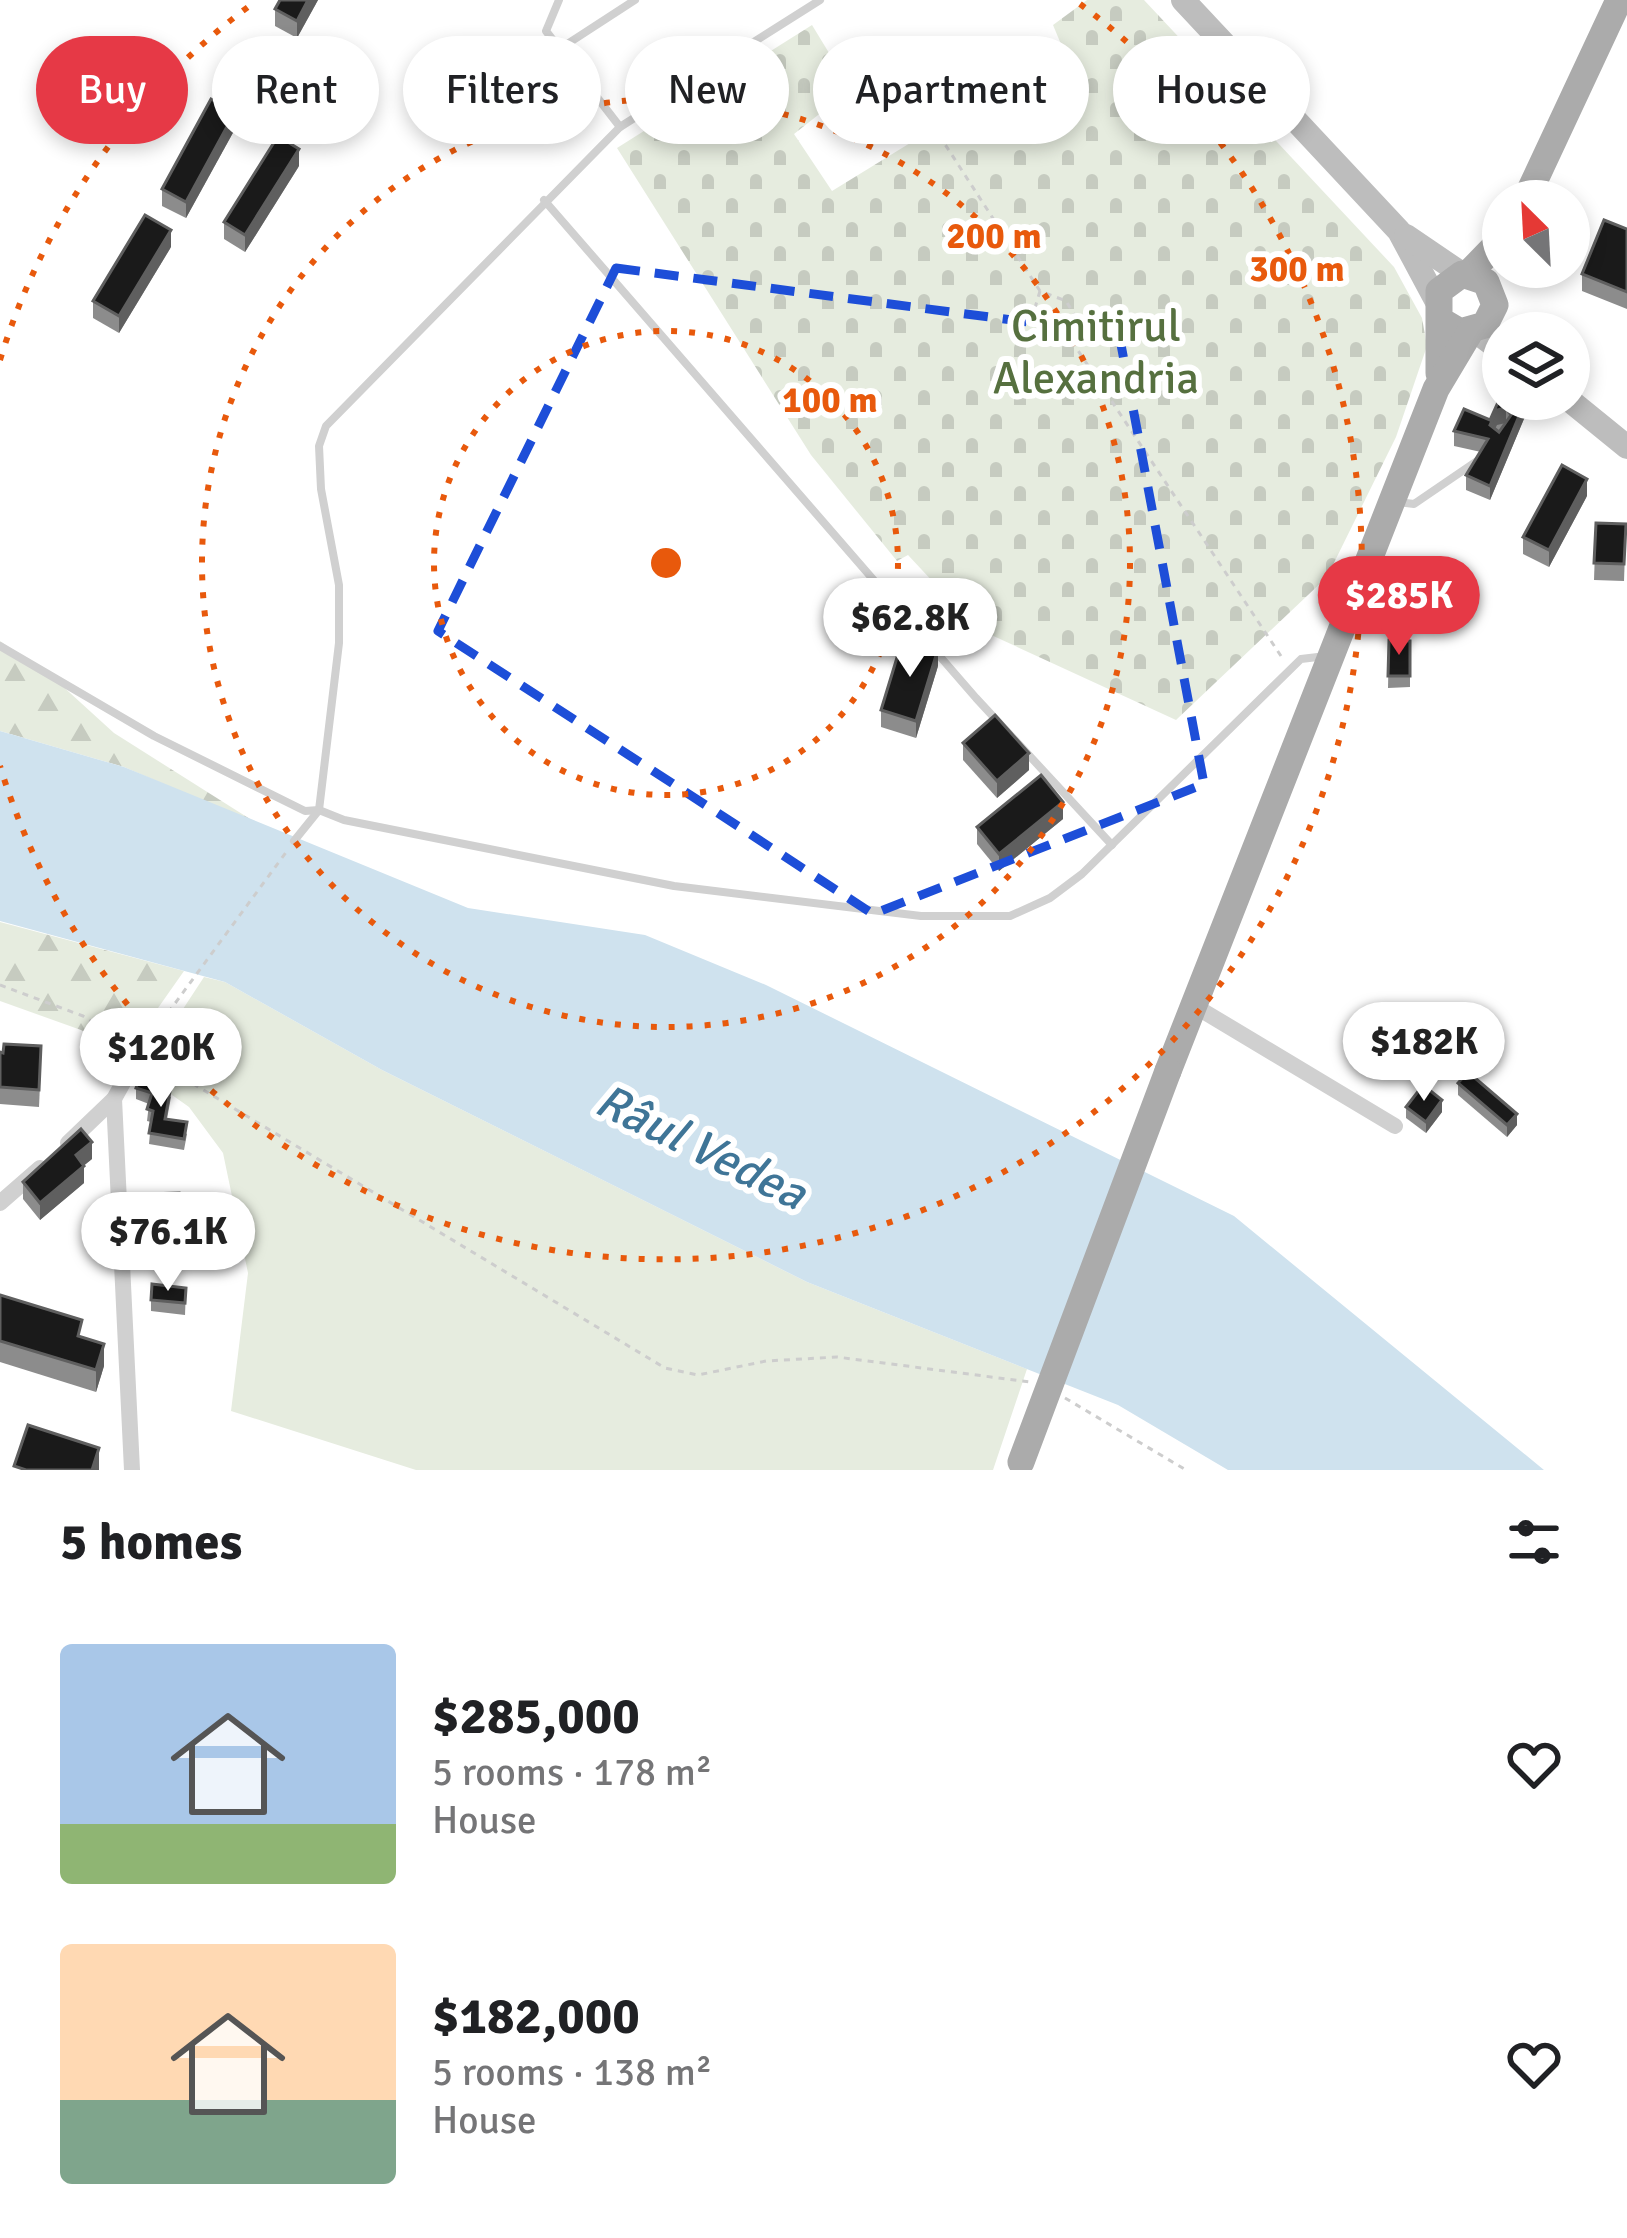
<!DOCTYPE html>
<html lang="en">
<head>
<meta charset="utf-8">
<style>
	body { margin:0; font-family:Signika,sans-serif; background:#f6f6f6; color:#202124; height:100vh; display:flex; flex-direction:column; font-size:45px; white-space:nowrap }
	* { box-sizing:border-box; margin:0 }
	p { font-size:39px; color:#757577 }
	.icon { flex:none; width:66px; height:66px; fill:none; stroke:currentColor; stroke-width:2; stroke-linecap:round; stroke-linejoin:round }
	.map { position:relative; height:1470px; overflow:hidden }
	.sheet { display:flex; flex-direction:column; background:#fff; flex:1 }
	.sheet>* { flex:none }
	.hud { position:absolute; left:36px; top:36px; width:1557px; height:108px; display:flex; gap:24px }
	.needle { width:78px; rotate:336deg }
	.tools { position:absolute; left:1482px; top:180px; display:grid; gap:24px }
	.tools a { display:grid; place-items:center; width:108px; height:108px; border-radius:50%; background:#fff; box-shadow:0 6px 18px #0003; font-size:60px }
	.price { position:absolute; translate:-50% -102px; padding:0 27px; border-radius:42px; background:#fff; color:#222; font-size:39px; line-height:78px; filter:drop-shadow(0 3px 6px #0008) }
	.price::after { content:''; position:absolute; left:50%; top:72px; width:36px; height:27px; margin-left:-18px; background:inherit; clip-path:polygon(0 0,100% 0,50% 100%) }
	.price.on { background:#e63946; color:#fff }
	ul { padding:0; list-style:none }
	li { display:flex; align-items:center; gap:36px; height:300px; padding:0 60px }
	li span { display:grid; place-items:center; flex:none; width:336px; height:240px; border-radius:12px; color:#555 }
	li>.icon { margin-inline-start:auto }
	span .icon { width:144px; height:144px; fill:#fffc; stroke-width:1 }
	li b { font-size:51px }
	h2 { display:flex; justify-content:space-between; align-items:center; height:144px; padding:0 60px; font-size:51px }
	.tag { padding:0 42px; border-radius:54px; background:#fff; box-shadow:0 6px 18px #0003; font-size:42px; line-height:108px }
	.tag.on { background:#e63946; color:#fff }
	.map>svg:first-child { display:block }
	.grass { fill:#e6ecdf }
	.forest { fill:url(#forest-firs) }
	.cemetery { fill:url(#cemetery-stones) }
	.water { fill:#cfe2ee }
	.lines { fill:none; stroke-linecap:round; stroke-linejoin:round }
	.path { stroke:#cdcdcd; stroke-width:3; stroke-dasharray:6 6; stroke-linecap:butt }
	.service { stroke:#d0d0d0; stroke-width:8 }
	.minor { stroke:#d0d0d0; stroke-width:16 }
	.secondary { stroke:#bdbdbd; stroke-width:24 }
	.primary { stroke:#ababab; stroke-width:27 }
	.primary-bridge { stroke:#ababab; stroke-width:27 }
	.wall { fill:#8c8c8c }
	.shaded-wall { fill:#5f5f5f }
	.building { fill:#1a1a1a; stroke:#5f5f5f; stroke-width:3; fill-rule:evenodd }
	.marked { fill:none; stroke:#1d4ed8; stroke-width:9; stroke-dasharray:24 15; stroke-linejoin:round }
	.ring { fill:none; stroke:#e8590c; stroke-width:6; stroke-dasharray:6 12 }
	.labels { text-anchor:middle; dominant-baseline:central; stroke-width:12; stroke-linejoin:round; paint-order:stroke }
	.park-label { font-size:45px; fill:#56703f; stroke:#fff }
	.water-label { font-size:48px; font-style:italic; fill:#3f7597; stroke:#fff }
	.centre { fill:#e8590c; stroke:#fff; stroke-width:6 }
	.ring-label { font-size:36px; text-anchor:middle; font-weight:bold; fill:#e8590c; stroke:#fff; stroke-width:12; stroke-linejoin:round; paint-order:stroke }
</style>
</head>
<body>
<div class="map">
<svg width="1627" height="1470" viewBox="0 0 1627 1470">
	<defs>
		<pattern id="forest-firs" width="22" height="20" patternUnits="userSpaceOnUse" patternTransform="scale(3)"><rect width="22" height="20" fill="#e6ecdf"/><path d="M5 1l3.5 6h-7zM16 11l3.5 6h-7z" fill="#c6cbc0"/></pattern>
		<pattern id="cemetery-stones" width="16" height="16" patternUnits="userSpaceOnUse" patternTransform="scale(3)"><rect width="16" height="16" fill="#e6ecdf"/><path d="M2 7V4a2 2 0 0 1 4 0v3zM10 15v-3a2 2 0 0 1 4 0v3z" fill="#c6cbc0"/></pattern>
	</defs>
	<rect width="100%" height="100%" fill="#fff"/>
	<polygon class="grass" points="204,977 225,982 382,1070 807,1282 1027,1369 993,1470 416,1470 231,1411 248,1273 223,1153 189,1107 141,1073"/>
	<g class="forest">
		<polygon points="0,641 58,682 114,733 261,826 124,767 0,731"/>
		<polygon points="0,922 184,971 125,1055 81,1030 0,1001"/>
	</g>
	<polygon class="cemetery" points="1087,0 1144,0 1394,267 1422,318 1427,346 1396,437 1327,577 1176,720 976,628 908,555 897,561 811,455 617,148 812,25 851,89 794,134 832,191 1063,49 1053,25"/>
	<polygon class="water" points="0,731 124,767 468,908 645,935 766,985 1234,1216 1544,1470 1228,1470 1118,1405 807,1282 382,1070 225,982 0,921"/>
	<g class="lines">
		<g class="path">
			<polyline points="939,135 1040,291 1066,301 1077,319 1071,338"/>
			<polyline points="1040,291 1034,311 1044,329 1071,340 1283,659"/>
			<polyline points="0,985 83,1016 128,1044"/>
			<polyline points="154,1032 287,851"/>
			<polyline points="152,1059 665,1368 698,1375 766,1361 837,1357 1030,1382"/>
			<polyline points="1065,1398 1186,1470"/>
		</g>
		<g class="service">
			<polyline points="559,0 546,31 620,127"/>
			<polyline points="820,0 620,127 326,426 319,446 321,489 339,585 339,643 319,810 344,820 674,886 921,916 1010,916 1050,898 1082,874 1301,659 1326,656"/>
			<polyline points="558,50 635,0"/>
			<polyline points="544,200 976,698 1112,845"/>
			<polyline points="1398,502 1414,504 1477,461"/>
			<polyline points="0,646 154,736 305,811 319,810"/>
			<polyline points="294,841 319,810"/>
		</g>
		<g class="minor">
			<polyline points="1193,1005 1395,1126"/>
			<polyline points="114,1099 132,1470"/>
			<polyline points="68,1143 114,1099 145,1043"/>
			<polyline points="0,1203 40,1168"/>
		</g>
		<g class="secondary">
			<polyline points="1183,0 1399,231 1436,300"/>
			<polyline points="1406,236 1462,274"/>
			<polyline points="1475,331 1503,352"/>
			<polyline points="1568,399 1627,447"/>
		</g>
		<g class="primary">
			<polyline points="1525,201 1619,0"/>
			<polyline points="1468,274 1503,238"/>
			<polyline points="1439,373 1439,291 1462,274 1486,282 1495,305 1485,325 1460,332 1443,322"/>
			<polyline points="1168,1071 1436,389 1470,332"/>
		</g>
		<polyline class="primary-bridge" points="1021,1462 1168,1071"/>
	</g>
	<g class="wall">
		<polygon points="280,0 318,0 297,38 275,26 275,9"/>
		<polygon points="235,129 186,218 162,206 162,189"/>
		<polygon points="299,166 245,252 224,239 224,222"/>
		<polygon points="1627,229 1627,309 1582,291 1582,274"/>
		<polygon points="171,247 119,333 93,318 93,301"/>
		<polygon points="1503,399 1526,414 1490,500 1466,490 1466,475 1481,452 1454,446 1454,431 1490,420"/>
		<polygon points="1587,496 1549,567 1523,554 1523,537"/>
		<polygon points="1596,523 1626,524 1624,581 1594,580"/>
		<polygon points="1389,640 1410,641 1410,687 1388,688"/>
		<polygon points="938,666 916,738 881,727 881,710"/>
		<polygon points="963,743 1029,770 997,798 963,760"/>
		<polygon points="1063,819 999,871 977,844 977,827"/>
		<polygon points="1365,1041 1404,1048 1384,1070 1365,1052"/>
		<polygon points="0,1052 41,1063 39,1107 0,1104"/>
		<polygon points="1458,1083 1517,1125 1507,1137 1458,1095"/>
		<polygon points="136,1088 171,1097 167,1119 187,1134 184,1150 149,1144 151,1122 147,1121 149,1104 136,1099"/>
		<polygon points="1406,1107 1442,1112 1426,1133 1406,1118"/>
		<polygon points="92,1159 84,1165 84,1183 40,1220 23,1199 23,1182"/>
		<polygon points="179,1193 179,1222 148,1222 148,1194"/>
		<polygon points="186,1288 185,1315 151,1311 151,1300"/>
		<polygon points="0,1295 82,1337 104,1366 96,1392 0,1362"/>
	</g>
	<g class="shaded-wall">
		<polygon points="308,0 318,0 297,38 297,21"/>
		<polygon points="235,112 235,129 186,218 186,202"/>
		<polygon points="299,149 299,166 245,252 245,235"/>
		<polygon points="171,230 171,247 119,333 119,316"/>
		<polygon points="1526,399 1526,414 1490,500 1490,486"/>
		<polygon points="1506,408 1506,423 1497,425 1490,439 1490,425 1497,410"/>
		<polygon points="1587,479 1587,496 1549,567 1549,550"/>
		<polygon points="938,649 938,666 916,738 916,721"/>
		<polygon points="1029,753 1029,770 997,798 997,781"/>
		<polygon points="1063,802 1063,819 999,871 999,854"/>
		<polygon points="1404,1037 1404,1048 1384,1070 1384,1059"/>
		<polygon points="1442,1100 1442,1112 1426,1133 1426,1122"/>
		<polygon points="1517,1114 1517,1125 1507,1137 1507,1125"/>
		<polygon points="92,1142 92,1159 76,1172 76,1155"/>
		<polygon points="84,1166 84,1183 40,1220 40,1203"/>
		<polygon points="104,1344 104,1366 96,1392 96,1370"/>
		<polygon points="99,1448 99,1470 92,1470"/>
	</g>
	<g class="building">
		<polygon points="280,0 308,0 297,21 275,9"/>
		<polygon points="211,99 235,112 186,202 162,189"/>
		<polygon points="278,136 299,149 245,235 224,222"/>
		<polygon points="145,215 171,230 119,316 93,301"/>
		<polygon points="1604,220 1627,229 1627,292 1582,274"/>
		<path d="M1503 391V399H1510L1512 402 1526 399 1490 486 1466 475 1488 439 1454 431 1464 409 1490 420ZM1506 408 1511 415 1499 432 1490 425 1497 410Z"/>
		<polygon points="1562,465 1587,479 1549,550 1523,537"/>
		<polygon points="1596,523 1626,524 1624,564 1594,563"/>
		<polygon points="903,638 938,649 916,721 881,710"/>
		<polygon points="1389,640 1410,641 1410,676 1388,676"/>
		<polygon points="995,715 1029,753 997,781 963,743"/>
		<polygon points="1041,775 1063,802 999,854 977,827"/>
		<polygon points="1386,1019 1404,1037 1384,1059 1365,1041"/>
		<polygon points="4,1044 41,1046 39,1090 0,1087 0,1052 3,1053"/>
		<polygon points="1468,1072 1517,1114 1507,1125 1458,1083"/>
		<polygon points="140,1076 171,1086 165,1119 187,1122 184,1139 149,1133 153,1111 147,1109 152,1093 136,1088"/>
		<polygon points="1423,1085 1442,1100 1426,1122 1406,1107"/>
		<polygon points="81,1129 92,1142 76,1155 84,1166 40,1203 23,1182"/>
		<polygon points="179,1193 179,1211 148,1211 148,1194"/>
		<polygon points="152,1284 186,1288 185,1303 151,1300"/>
		<polygon points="0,1295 82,1320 78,1336 104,1344 96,1370 0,1341"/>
		<polygon points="28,1425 99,1448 92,1470 26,1470 14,1466"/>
	</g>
	<path class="marked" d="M616 268 1119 334 1204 784 873 914 438 631Z"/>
	<g class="ring">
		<circle cx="666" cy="563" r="232"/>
		<circle cx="666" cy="563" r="464"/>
		<path d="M0 360A696 696 0 0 1 252 4M1080 4A696 696 0 1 1 0 766"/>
	</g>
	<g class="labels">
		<g class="park-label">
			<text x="1096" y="326">Cimitirul<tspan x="1096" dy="52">Alexandria</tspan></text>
		</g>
		<g class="water-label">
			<text transform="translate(701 1147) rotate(26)">Râul Vedea</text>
		</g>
	</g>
	<circle cx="666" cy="563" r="18" class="centre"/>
	<g class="ring-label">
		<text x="994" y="248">200 m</text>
		<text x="1297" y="281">300 m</text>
		<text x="830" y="412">100 m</text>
	</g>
</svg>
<div class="tools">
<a><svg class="needle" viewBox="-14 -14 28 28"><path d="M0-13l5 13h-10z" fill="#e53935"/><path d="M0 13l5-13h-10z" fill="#757577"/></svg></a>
<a><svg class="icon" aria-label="layers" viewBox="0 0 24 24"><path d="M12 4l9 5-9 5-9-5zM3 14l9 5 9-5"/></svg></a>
</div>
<b class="price on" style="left:1399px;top:658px">$285K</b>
<b class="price" style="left:910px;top:680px">$62.8K</b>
<b class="price" style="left:1424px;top:1104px">$182K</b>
<b class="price" style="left:161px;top:1110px">$120K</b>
<b class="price" style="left:168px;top:1294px">$76.1K</b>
<div class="hud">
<a class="tag on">Buy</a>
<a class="tag">Rent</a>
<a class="tag">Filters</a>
<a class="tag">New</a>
<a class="tag">Apartment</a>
<a class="tag">House</a>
</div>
</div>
<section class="sheet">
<h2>5 homes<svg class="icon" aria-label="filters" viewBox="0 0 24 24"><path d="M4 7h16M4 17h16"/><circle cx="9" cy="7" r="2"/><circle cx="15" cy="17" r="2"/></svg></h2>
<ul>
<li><span style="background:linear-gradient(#a9c7e8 75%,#8fb573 0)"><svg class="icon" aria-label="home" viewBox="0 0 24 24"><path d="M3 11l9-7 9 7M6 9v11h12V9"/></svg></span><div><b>$285,000</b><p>5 rooms · 178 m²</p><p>House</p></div><svg class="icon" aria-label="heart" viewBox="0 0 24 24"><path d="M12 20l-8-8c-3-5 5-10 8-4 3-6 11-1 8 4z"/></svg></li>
<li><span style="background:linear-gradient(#ffd9b3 65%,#7fa58c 0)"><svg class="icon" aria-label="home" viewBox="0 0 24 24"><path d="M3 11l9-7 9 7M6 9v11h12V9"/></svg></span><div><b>$182,000</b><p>5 rooms · 138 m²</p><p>House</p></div><svg class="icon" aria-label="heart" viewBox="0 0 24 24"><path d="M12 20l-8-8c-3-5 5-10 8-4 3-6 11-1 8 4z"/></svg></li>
</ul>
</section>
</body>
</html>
